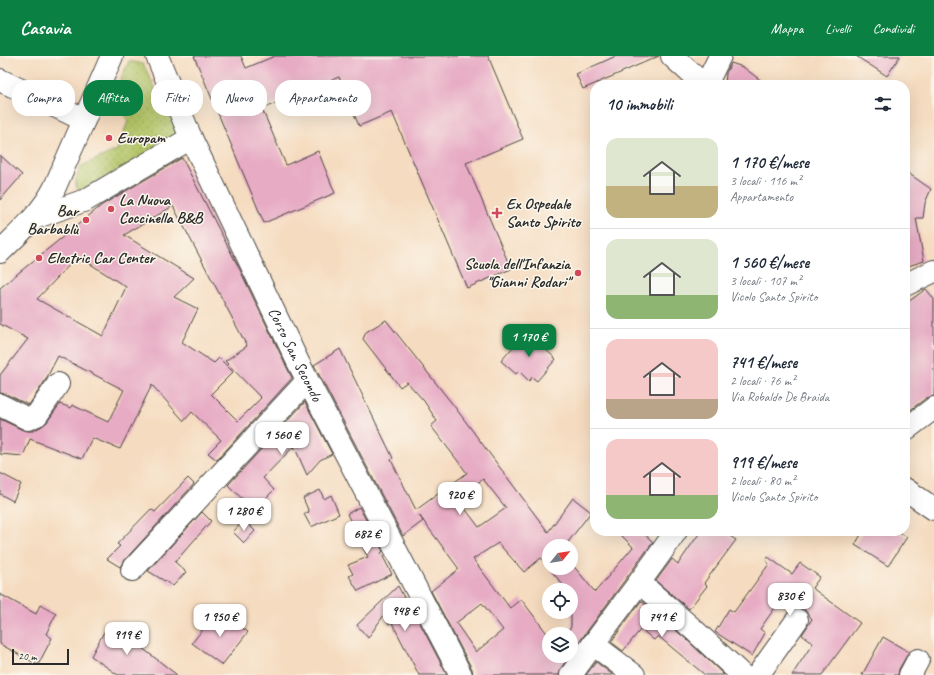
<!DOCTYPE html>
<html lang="it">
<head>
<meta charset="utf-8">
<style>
	body { margin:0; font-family:Caveat,sans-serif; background:#f6f6f7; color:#1f2937; height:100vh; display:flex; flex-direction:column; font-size:15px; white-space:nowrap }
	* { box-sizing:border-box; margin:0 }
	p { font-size:13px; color:#747a83 }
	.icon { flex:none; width:22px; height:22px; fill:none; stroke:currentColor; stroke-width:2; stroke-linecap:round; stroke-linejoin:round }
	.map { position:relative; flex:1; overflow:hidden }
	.details { position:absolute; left:590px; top:24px; width:320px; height:456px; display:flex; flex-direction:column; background:#fff; border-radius:16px; box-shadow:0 4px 16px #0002 }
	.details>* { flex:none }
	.hud { position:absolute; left:12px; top:24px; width:380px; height:36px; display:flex; gap:8px }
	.needle { width:26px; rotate:60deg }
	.controls { position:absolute; left:542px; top:483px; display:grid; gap:8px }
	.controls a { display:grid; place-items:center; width:36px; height:36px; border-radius:50%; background:#fff; box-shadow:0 4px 16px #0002; font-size:20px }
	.scale { position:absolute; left:12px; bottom:10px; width:57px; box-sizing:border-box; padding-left:4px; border:2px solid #2b2b2b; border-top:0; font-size:11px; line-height:14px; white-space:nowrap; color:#2b2b2b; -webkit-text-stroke:3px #fbf7ec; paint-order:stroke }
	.price { position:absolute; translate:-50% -34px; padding:0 9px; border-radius:8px; background:#fff; color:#222; font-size:13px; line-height:26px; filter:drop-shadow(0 1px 2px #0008) }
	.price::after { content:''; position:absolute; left:50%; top:24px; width:12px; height:9px; margin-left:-6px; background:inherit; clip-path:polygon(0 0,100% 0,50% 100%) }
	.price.current { background:#0b8043; color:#fff }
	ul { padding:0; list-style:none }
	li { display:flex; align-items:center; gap:12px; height:100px; padding:0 16px }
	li+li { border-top:1px solid #e0e1e3 }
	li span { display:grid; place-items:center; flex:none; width:112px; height:80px; border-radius:12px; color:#555 }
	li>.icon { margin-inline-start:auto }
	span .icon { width:48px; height:48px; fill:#fffc; stroke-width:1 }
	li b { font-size:17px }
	h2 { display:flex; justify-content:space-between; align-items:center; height:48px; padding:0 16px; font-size:17px }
	.pill { padding:0 14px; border-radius:16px; background:#fff; box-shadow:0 4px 16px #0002; font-size:14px; line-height:36px }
	.pill.current { background:#0b8043; color:#fff }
	header { display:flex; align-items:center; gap:24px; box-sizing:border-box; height:56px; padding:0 20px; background:#0b8043; color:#fff }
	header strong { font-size:19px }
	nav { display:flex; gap:22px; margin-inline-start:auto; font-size:14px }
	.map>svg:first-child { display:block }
	.park { fill:url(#park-dots); stroke:#6f784a }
	.building { fill:#e7acc4; fill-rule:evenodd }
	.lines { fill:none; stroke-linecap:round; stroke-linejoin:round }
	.minor-casing { stroke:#494541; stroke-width:24 }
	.minor { stroke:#fff; stroke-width:22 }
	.poi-dot { fill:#d1495b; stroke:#fbf7ec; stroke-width:1.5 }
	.labels { text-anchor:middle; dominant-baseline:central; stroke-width:3; stroke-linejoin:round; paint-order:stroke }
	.poi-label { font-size:16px; font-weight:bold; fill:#2b2b2b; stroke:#fbf7ec; text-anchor:start }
	.street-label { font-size:16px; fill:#2b2b2b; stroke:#fbf7ec }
</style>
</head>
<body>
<header>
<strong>Casavia</strong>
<nav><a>Mappa</a><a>Livelli</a><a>Condividi</a></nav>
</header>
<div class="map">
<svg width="934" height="619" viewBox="0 0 934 619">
	<defs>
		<pattern id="park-dots" width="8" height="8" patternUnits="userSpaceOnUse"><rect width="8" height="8" fill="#b3c568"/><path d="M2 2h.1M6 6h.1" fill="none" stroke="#9aa95a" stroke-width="1.8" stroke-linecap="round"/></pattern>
	</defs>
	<rect width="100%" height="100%" fill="#fbf7ec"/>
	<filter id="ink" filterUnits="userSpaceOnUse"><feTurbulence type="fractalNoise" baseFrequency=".025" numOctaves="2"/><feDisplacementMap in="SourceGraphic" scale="8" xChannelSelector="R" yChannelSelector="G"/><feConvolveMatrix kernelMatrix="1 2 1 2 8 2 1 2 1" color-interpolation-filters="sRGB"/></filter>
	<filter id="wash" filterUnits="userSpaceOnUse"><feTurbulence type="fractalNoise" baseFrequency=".012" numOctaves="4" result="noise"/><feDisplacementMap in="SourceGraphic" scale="16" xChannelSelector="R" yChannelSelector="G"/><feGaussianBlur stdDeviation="0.9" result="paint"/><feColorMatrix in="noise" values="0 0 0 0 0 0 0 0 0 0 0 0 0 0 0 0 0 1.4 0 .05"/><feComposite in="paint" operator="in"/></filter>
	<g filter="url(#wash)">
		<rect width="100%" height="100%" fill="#f5dbbf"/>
		<path class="park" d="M129 5 143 8 181 81 79 135C72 127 78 119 81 110L117 94 128 65 112 41Z"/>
		<g id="blocks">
			<g class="building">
				<polygon points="194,0 241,0 246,12 275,0 488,0 523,83 466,107 511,213 467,232 392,56 359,70 339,21 262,53 286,109 318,95 335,137 264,167"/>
				<polygon points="616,0 659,0 583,33 576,18"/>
				<polygon points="856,0 900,0 887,20"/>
				<polygon points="731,7 743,11 767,29 725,29 726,17"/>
				<polygon points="0,99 22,119 0,144"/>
				<path d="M182 102 238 210 292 322 217 404 208 397 221 384 192 356 184 365 152 329 120 393 92 382 82 403 30 383 23 400 0 398V363L23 374 28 375H33L42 370 47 366 60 348 71 352 72 349 108 366 124 334 58 300 45 325 29 349 6 338 0 337V319L28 283 0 268V232L102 149ZM173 150 247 290 225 305 261 342 238 365 211 338 233 316 219 302 214 307 182 286 198 253 174 241 194 222 124 179ZM78 200 126 231 103 280 37 243Z"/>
				<polygon points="905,115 931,133 925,147 923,162 916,162 924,205 905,211"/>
				<polygon points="926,233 934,243 934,340 926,342 905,358 905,248"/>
				<path d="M386 264 454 350 548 476 573 442 591 456 565 490H549V512L541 502 524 516 498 487 473 503 510 552 521 543 549 580V600H569L561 612 559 619H473L472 613 431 535 459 513 419 459 423 465 403 480 314 309 340 293 393 402 391 404 416 454 467 417 431 370 437 365 424 345 407 326 400 331 363 283 366 276ZM483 423 506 452 479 471 457 442ZM482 547 503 574 476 596 456 567Z"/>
				<polygon points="526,276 556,303 537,325 532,321 529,325 519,315 516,318 501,305"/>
				<polygon points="305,346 332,398 320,404 307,419 294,390 263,422 274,434 254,454 228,429"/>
				<polygon points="0,417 21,428 13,445 0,438"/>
				<polygon points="188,422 194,428 123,506 120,511 107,503 120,490 117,488 151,453 155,456"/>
				<polygon points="320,434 324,443 331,439 339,458 311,471 304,458 309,456 303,442"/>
				<polygon points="359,451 383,495 381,497 392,518 358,535 349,520 353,518 348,509 368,501 347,458"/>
				<polygon points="202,456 211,465 175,506 186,516 173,530 148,515"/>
				<polygon points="244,464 255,475 244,487 233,476"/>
				<polygon points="617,475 641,475 653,486 571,597 571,578 566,578 571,571 571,534 567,534 549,512 571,512 571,507 595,536 633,491"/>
				<polygon points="701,475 722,475 736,484 704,527 707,530 689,553 656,525 672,503 678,508"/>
				<polygon points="863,475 897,475 907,481 888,510 855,489"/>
				<polygon points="768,501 792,518 800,507 820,521 812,532 860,567 822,619 792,619 813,587 802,579 812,563 788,533 760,573 765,577 752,600 715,576 729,553 734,556 769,508 766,504"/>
				<polygon points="398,530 409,551 411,550 447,619 419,619 392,567 389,568 384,559 368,582 357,569"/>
				<polygon points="0,538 36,558 40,549 56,558 46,578 52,582 38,609 0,588"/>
				<polygon points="641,545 686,583 724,619 705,619 658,580 654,584 641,573 623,595 611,586"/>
				<polygon points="218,554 248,576 222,609 192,587"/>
				<polygon points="110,570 137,588 177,619 118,619 91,600 104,576 106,577"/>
				<polygon points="883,581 909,596 899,613 898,619 862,619"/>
				<polygon points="596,606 613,619 586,619"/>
			</g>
		</g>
	</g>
	<g filter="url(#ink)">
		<use href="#blocks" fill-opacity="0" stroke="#494541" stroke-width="1"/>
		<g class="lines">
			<g class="minor-casing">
				<g id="minor">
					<path id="s1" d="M157 0 191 82 298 306 461 619"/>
					<polyline points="672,0 704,29"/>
					<polyline points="0,24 84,64"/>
					<polyline points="706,29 720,0"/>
					<polyline points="34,162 86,144 191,82"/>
					<path d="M0 196C21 175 40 159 54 133L112 0"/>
					<polyline points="905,229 934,215"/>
					<polyline points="0,349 28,363 37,359 58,328"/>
					<polyline points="905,374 934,352"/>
					<polyline points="905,433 934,453"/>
					<polyline points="132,514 307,325"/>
					<polyline points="640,527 694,574 742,619"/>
					<polyline points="593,588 634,619"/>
					<path d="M571 619C605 570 643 524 676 475"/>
					<polyline points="758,619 797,564"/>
					<polyline points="910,619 918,604"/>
				</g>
			</g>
			<use href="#minor" class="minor"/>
		</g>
	</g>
	<g class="poi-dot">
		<circle cx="109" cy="82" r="4"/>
		<circle cx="111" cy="153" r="4"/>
		<path d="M495 151h4v4h4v4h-4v4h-4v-4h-4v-4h4z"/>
		<circle cx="86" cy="164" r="4"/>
		<circle cx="39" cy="202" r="4"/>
		<circle cx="578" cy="217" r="4"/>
	</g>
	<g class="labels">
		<g class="poi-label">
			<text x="117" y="82">Europam</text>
			<text x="119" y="144">La Nuova<tspan x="119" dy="18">Coccinella B&amp;B</tspan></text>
			<text x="506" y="148">Ex Ospedale<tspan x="506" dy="18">Santo Spirito</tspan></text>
			<text x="78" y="155" text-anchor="end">Bar<tspan x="78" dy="18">Barbablù</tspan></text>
			<text x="47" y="202">Electric Car Center</text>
			<text x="570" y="208" text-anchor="end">Scuola dell'Infanzia<tspan x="570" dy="18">"Gianni Rodari"</tspan></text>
		</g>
		<g class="street-label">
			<text stroke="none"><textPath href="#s1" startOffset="329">Corso San Secondo</textPath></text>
		</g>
	</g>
</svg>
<div class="controls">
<a><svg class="needle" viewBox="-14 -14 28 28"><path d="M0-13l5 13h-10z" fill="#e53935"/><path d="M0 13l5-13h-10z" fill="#747a83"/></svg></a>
<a><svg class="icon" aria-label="locate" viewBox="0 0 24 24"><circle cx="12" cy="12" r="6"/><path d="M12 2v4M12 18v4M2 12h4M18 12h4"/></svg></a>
<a><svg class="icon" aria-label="layers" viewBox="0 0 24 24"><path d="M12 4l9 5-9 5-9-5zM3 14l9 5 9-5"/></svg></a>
</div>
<div class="scale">20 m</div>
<b class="price current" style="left:529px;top:302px">1 170 €</b>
<b class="price" style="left:282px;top:400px">1 560 €</b>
<b class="price" style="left:460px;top:460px">920 €</b>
<b class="price" style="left:244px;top:476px">1 280 €</b>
<b class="price" style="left:367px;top:499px">682 €</b>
<b class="price" style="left:790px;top:561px">830 €</b>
<b class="price" style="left:405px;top:576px">948 €</b>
<b class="price" style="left:220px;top:582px">1 950 €</b>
<b class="price" style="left:662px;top:582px">741 €</b>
<b class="price" style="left:127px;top:600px">919 €</b>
<div class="hud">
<a class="pill">Compra</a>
<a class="pill current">Affitta</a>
<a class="pill">Filtri</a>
<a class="pill">Nuovo</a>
<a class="pill">Appartamento</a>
</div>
<section class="details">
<h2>10 immobili<svg class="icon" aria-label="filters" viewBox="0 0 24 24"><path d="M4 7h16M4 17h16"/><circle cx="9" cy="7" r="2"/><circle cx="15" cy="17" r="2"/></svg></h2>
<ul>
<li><span style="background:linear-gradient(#dfe7d0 60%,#c2b280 0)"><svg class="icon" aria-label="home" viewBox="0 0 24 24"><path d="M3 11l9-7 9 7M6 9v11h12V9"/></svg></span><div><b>1 170 €/mese</b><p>3 locali · 116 m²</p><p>Appartamento</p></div></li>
<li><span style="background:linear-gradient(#dfe7d0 70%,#8fb573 0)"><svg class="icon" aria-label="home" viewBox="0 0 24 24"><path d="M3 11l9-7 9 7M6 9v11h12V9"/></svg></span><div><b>1 560 €/mese</b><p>3 locali · 107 m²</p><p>Vicolo Santo Spirito</p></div></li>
<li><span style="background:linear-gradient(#f6c9c9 75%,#b9a48a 0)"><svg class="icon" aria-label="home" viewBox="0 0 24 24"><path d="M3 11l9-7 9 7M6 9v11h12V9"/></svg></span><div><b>741 €/mese</b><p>2 locali · 76 m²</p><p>Via Robaldo De Braida</p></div></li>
<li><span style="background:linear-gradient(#f6c9c9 70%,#8fb573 0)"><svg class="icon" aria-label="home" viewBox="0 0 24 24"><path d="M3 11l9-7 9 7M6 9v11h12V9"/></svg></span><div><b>919 €/mese</b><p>2 locali · 80 m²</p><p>Vicolo Santo Spirito</p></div></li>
</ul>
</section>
</div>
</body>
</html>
